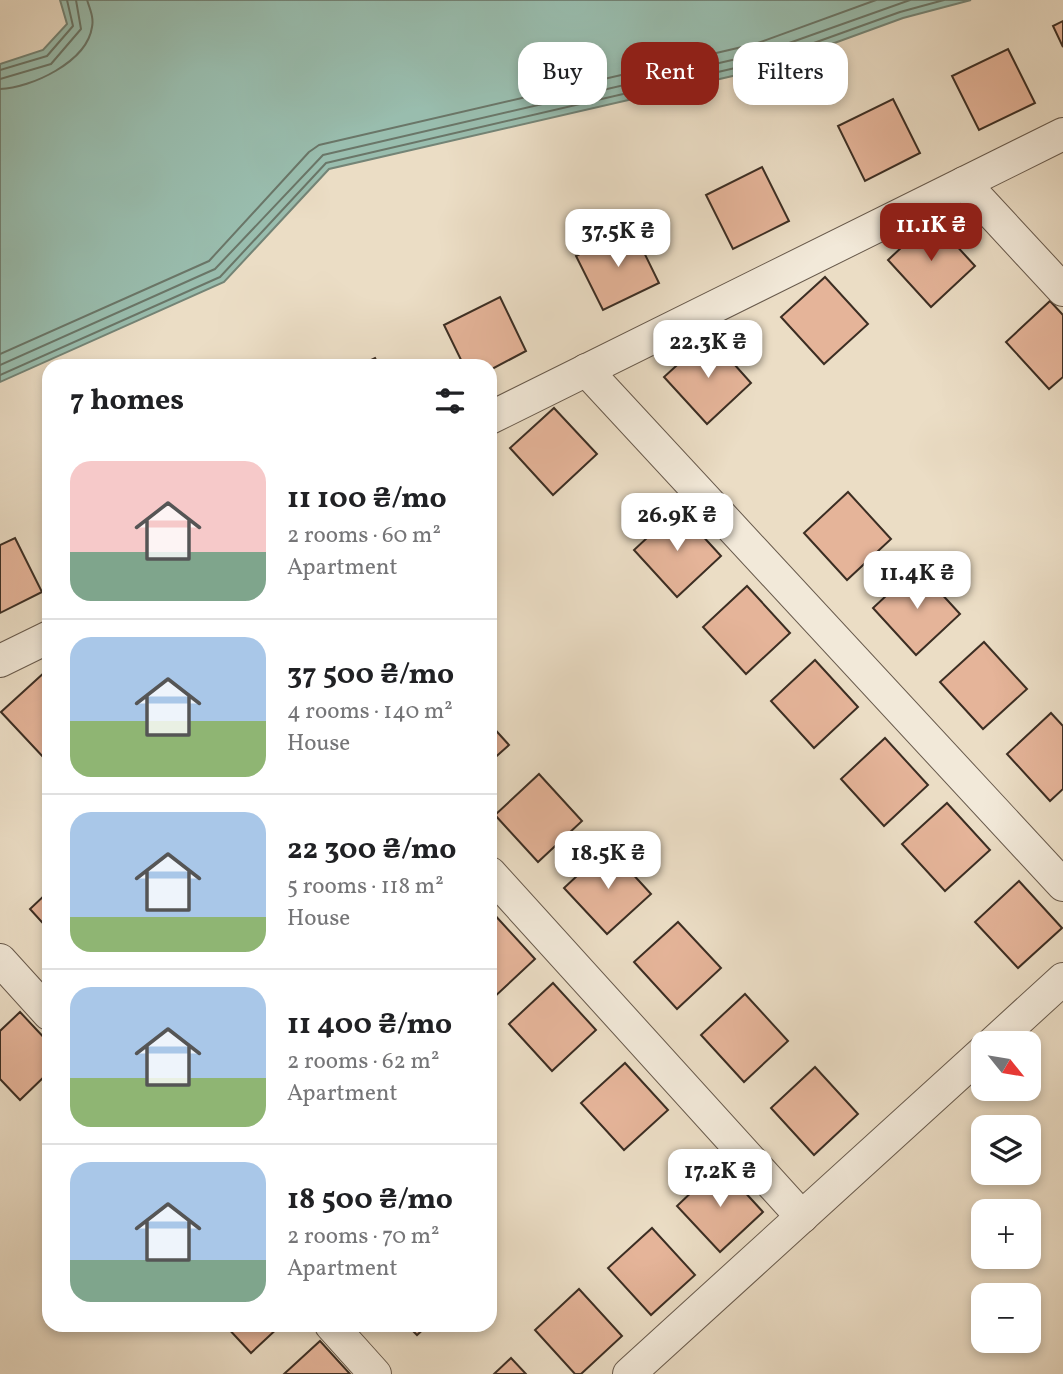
<!DOCTYPE html>
<html lang="en">
<head>
<meta charset="utf-8">
<style>
	body { margin:0; font-family:Vollkorn,serif; background:#f2f2f2; color:#202124; height:100vh; display:flex; flex-direction:column; font-size:26px; white-space:nowrap }
	* { box-sizing:border-box; margin:0 }
	p { font-size:23px; color:#757577 }
	.icon { flex:none; width:38px; height:38px; fill:none; stroke:currentColor; stroke-width:2; stroke-linecap:round; stroke-linejoin:round }
	.map { position:relative; flex:1; overflow:hidden }
	.details { position:absolute; left:42px; top:359px; width:455px; height:973px; display:flex; flex-direction:column; background:#fff; border-radius:21px; box-shadow:0 4px 10px #0003 }
	.details>* { flex:none }
	.top-card { position:absolute; left:518px; top:42px; width:439px; height:63px; display:flex; gap:14px }
	.needle { width:46px; rotate:120deg }
	.controls { position:absolute; left:971px; top:1031px; display:grid; gap:14px }
	.controls a { display:grid; place-items:center; width:70px; height:70px; border-radius:14px; background:#fff; box-shadow:0 4px 10px #0003; font-size:35px }
	.price { position:absolute; translate:-50% -60px; padding:0 16px; border-radius:14px; background:#fff; color:#222; font-size:23px; line-height:46px; filter:drop-shadow(0 2px 4px #0008) }
	.price::after { content:''; position:absolute; left:50%; top:42px; width:21px; height:16px; margin-left:-10px; background:inherit; clip-path:polygon(0 0,100% 0,50% 100%) }
	.price.current { background:#8f2418; color:#fff }
	ul { padding:0; list-style:none }
	li { display:flex; align-items:center; gap:21px; height:175px; padding:0 28px }
	li+li { border-top:2px solid #e0e0e0 }
	li span { display:grid; place-items:center; flex:none; width:196px; height:140px; border-radius:21px; color:#555 }
	li>.icon { margin-inline-start:auto }
	span .icon { width:84px; height:84px; fill:#fffc; stroke-width:1 }
	li b { font-size:30px }
	h2 { display:flex; justify-content:space-between; align-items:center; height:84px; padding:0 28px; font-size:30px }
	.tag { padding:0 24px; border-radius:21px; background:#fff; box-shadow:0 4px 10px #0003; font-size:24px; line-height:63px }
	.tag.current { background:#8f2418; color:#fff }
	.map>svg:first-child { display:block }
	.water { fill:#99bdae; stroke:#748476; stroke-width:2 }
	.lines { fill:none; stroke-linecap:round; stroke-linejoin:round }
	.shore { stroke:#6a7668; stroke-width:2 }
	.building { fill:#e5b499; stroke:#3c2e23; stroke-width:2 }
	.minor-casing { stroke:#685a4c; stroke-width:34 }
	.minor { stroke:#f2e9d9; stroke-width:32 }
</style>
</head>
<body>
<div class="map">
<svg width="1063" height="1374" viewBox="0 0 1063 1374">
	<rect width="100%" height="100%" fill="#ebddc5"/>
	<filter id="stains"><feTurbulence type="fractalNoise" baseFrequency=".00286" numOctaves="4"/><feColorMatrix values="0 0 0 0 .2 0 0 0 0 .09 0 0 0 0 .02 0 0 0 .5 -.17"/></filter>
	<radialGradient id="worn" r=".72"><stop offset=".6" stop-color="#630" stop-opacity="0"/><stop offset="1" stop-color="#630" stop-opacity=".3"/></radialGradient>
	<polygon class="water" points="60,0 971,0 903,18 763,69 329,169 224,282 0,382 0,64 43,50 67,24"/>
	<g class="lines">
		<g class="shore">
			<polyline points="0,70 47,56 73,26 67,0"/>
			<polyline points="0,79 51,64 81,29 76,0"/>
			<path d="M0 89C31 88 87 62 92 27 94 18 90 9 87 0"/>
			<polyline points="0,354 209,261 309,152 319,145 755,44 876,0"/>
			<polyline points="0,365 215,269 323,155 758,54 910,0"/>
			<polyline points="0,375 220,277 326,163 761,62 900,12 944,0"/>
		</g>
	</g>
	<g class="building">
		<polygon points="1063,21 1063,47 1053,26"/>
		<polygon points="1008,49 1035,103 979,130 952,76"/>
		<polygon points="893,99 920,153 865,181 838,126"/>
		<polygon points="762,167 789,221 733,249 706,195"/>
		<polygon points="932,219 975,266 931,307 888,260"/>
		<polygon points="632,228 659,283 603,310 576,256"/>
		<polygon points="825,277 868,324 824,364 781,317"/>
		<polygon points="500,297 526,351 490,370 490,366 464,366 444,325"/>
		<polygon points="1050,301 1063,315 1063,377 1049,389 1006,342"/>
		<polygon points="709,336 751,383 707,424 664,377"/>
		<polygon points="375,358 379,366 359,366"/>
		<polygon points="554,408 597,454 553,495 510,448"/>
		<polygon points="848,492 891,539 847,580 804,533"/>
		<polygon points="678,509 721,556 677,597 634,550"/>
		<polygon points="15,538 42,592 0,613 0,545"/>
		<polygon points="917,567 960,614 916,655 873,608"/>
		<polygon points="747,586 790,633 746,674 703,627"/>
		<polygon points="984,642 1027,689 983,729 940,682"/>
		<polygon points="815,660 858,707 814,748 771,701"/>
		<polygon points="46,671 49,675 49,755 45,759 1,712"/>
		<polygon points="1051,713 1063,726 1063,789 1050,801 1007,754"/>
		<polygon points="490,724 509,745 490,762"/>
		<polygon points="885,738 928,785 884,826 841,779"/>
		<polygon points="539,774 582,821 538,862 495,815"/>
		<polygon points="947,803 990,850 945,891 902,844"/>
		<polygon points="608,847 651,894 607,934 564,888"/>
		<polygon points="1019,881 1062,928 1018,968 975,922"/>
		<polygon points="49,891 49,930 30,909"/>
		<polygon points="492,912 535,959 491,1000 490,914"/>
		<polygon points="678,922 721,968 677,1009 634,962"/>
		<polygon points="553,983 596,1030 552,1071 509,1024"/>
		<polygon points="745,994 788,1041 744,1082 701,1035"/>
		<polygon points="20,1012 49,1043 49,1072 20,1100 0,1079 0,1031"/>
		<polygon points="625,1063 668,1110 624,1150 581,1103"/>
		<polygon points="815,1067 858,1114 814,1155 771,1108"/>
		<polygon points="720,1165 763,1212 720,1252 677,1206"/>
		<polygon points="652,1228 695,1275 651,1315 608,1268"/>
		<polygon points="579,1289 622,1336 581,1374 575,1374 535,1330"/>
		<polygon points="225,1325 281,1325 251,1353"/>
		<polygon points="407,1325 428,1325 417,1335"/>
		<polygon points="320,1341 350,1374 284,1374"/>
		<polygon points="511,1358 526,1374 494,1374"/>
	</g>
	<g class="lines">
		<g class="minor-casing">
			<g id="minor">
				<polyline points="964,183 1063,290"/>
				<polyline points="586,370 1063,885"/>
				<polyline points="490,418 1063,134"/>
				<polyline points="0,661 49,637"/>
				<polyline points="490,873 802,1217"/>
				<polyline points="0,960 49,1014"/>
				<polyline points="993,1043 1063,979"/>
				<polyline points="331,1325 375,1374"/>
				<polyline points="629,1374 984,1051"/>
			</g>
		</g>
		<use href="#minor" class="minor"/>
	</g>
	<rect width="100%" height="100%" filter="url(#stains)"/>
	<rect width="100%" height="100%" fill="url(#worn)"/>
</svg>
<div class="controls">
<a><svg class="needle" viewBox="-14 -14 28 28"><path d="M0-13l5 13h-10z" fill="#e53935"/><path d="M0 13l5-13h-10z" fill="#757577"/></svg></a>
<a><svg class="icon" aria-label="layers" viewBox="0 0 24 24"><path d="M12 4l9 5-9 5-9-5zM3 14l9 5 9-5"/></svg></a>
<a>+</a>
<a>−</a>
</div>
<b class="price current" style="left:931px;top:263px">11.1K ₴</b>
<b class="price" style="left:618px;top:269px">37.5K ₴</b>
<b class="price" style="left:708px;top:380px">22.3K ₴</b>
<b class="price" style="left:677px;top:553px">26.9K ₴</b>
<b class="price" style="left:917px;top:611px">11.4K ₴</b>
<b class="price" style="left:608px;top:891px">18.5K ₴</b>
<b class="price" style="left:720px;top:1209px">17.2K ₴</b>
<div class="top-card">
<a class="tag">Buy</a>
<a class="tag current">Rent</a>
<a class="tag">Filters</a>
</div>
<section class="details">
<h2>7 homes<svg class="icon" aria-label="filters" viewBox="0 0 24 24"><path d="M4 7h16M4 17h16"/><circle cx="9" cy="7" r="2"/><circle cx="15" cy="17" r="2"/></svg></h2>
<ul>
<li><span style="background:linear-gradient(#f6c9c9 65%,#7fa58c 0)"><svg class="icon" aria-label="home" viewBox="0 0 24 24"><path d="M3 11l9-7 9 7M6 9v11h12V9"/></svg></span><div><b>11 100 ₴/mo</b><p>2 rooms · 60 m²</p><p>Apartment</p></div></li>
<li><span style="background:linear-gradient(#a9c7e8 60%,#8fb573 0)"><svg class="icon" aria-label="home" viewBox="0 0 24 24"><path d="M3 11l9-7 9 7M6 9v11h12V9"/></svg></span><div><b>37 500 ₴/mo</b><p>4 rooms · 140 m²</p><p>House</p></div></li>
<li><span style="background:linear-gradient(#a9c7e8 75%,#8fb573 0)"><svg class="icon" aria-label="home" viewBox="0 0 24 24"><path d="M3 11l9-7 9 7M6 9v11h12V9"/></svg></span><div><b>22 300 ₴/mo</b><p>5 rooms · 118 m²</p><p>House</p></div></li>
<li><span style="background:linear-gradient(#a9c7e8 65%,#8fb573 0)"><svg class="icon" aria-label="home" viewBox="0 0 24 24"><path d="M3 11l9-7 9 7M6 9v11h12V9"/></svg></span><div><b>11 400 ₴/mo</b><p>2 rooms · 62 m²</p><p>Apartment</p></div></li>
<li><span style="background:linear-gradient(#a9c7e8 70%,#7fa58c 0)"><svg class="icon" aria-label="home" viewBox="0 0 24 24"><path d="M3 11l9-7 9 7M6 9v11h12V9"/></svg></span><div><b>18 500 ₴/mo</b><p>2 rooms · 70 m²</p><p>Apartment</p></div></li>
</ul>
</section>
</div>
</body>
</html>
